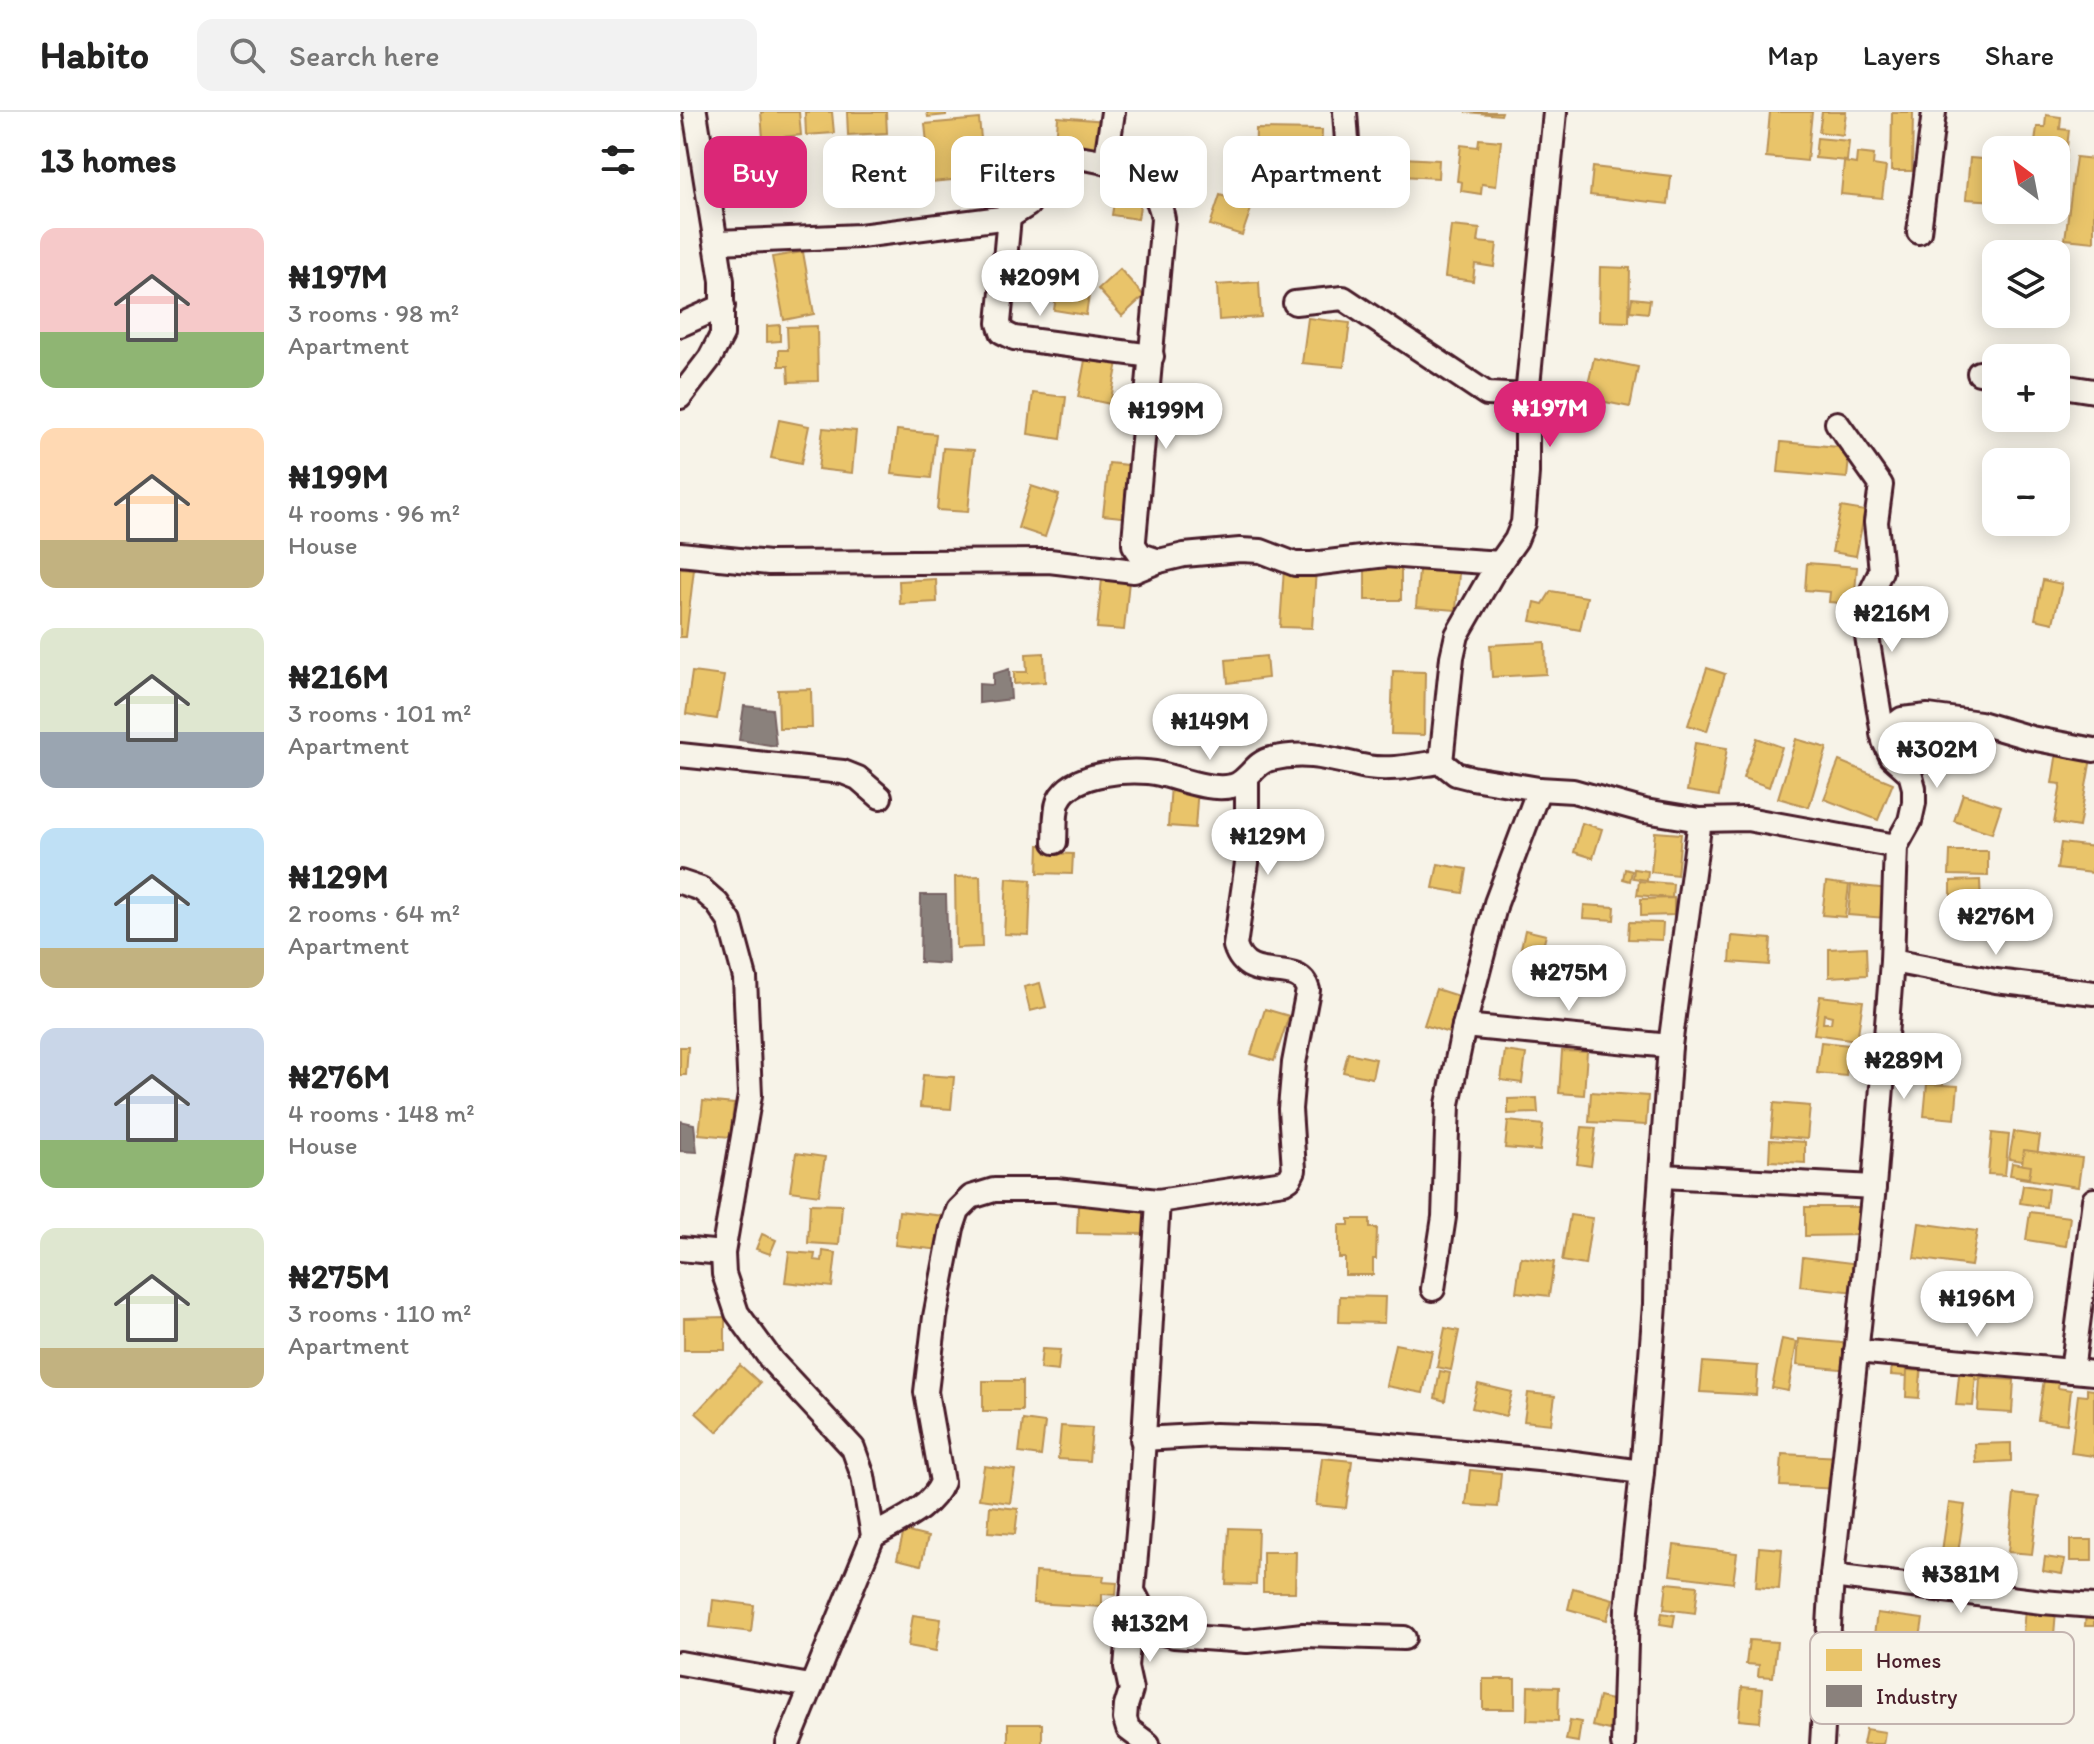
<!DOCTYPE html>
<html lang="en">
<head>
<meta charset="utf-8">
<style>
	body { margin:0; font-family:Itim,sans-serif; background:#f2f2f2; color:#222; height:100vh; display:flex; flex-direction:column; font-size:30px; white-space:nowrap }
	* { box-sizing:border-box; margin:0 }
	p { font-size:26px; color:#767676 }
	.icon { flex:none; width:44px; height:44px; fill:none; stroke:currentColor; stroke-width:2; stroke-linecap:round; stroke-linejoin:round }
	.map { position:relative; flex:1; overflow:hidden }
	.panel { display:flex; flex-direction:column; background:#fff; width:680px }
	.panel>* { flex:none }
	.top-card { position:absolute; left:24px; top:24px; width:760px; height:72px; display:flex; gap:16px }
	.needle { width:52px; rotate:328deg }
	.fabs { position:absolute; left:1302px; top:24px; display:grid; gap:16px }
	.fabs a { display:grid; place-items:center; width:88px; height:88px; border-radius:16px; background:#fff; box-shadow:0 4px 20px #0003; font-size:40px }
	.price { position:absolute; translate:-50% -68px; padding:0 18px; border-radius:28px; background:#fff; color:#222; font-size:26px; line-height:52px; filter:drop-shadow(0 2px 4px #0008) }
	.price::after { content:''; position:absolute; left:50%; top:48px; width:24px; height:18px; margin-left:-12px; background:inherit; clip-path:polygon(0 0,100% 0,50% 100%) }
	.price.current { background:#db2777; color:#fff }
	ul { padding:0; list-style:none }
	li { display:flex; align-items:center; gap:24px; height:200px; padding:0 40px }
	li span { display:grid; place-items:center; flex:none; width:224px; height:160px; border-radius:16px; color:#555 }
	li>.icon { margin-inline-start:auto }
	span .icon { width:96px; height:96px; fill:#fffc; stroke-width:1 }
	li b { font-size:34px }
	h2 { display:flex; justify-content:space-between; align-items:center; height:96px; padding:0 40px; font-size:34px }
	.pill { padding:0 28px; border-radius:16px; background:#fff; box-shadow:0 4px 20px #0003; font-size:28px; line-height:72px }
	.pill.current { background:#db2777; color:#fff }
	header { display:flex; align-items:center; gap:48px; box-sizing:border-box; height:112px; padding:0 40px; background:#fff; border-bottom:2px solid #e0e0e0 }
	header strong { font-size:38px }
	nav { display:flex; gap:44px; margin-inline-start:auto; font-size:28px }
	.search { width:560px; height:72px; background:#f2f2f2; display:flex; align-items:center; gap:20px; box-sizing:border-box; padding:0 28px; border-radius:16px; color:#767676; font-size:30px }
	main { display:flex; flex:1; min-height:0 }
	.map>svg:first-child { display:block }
	.homes { fill:#e9c46a; stroke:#b99257; stroke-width:2; fill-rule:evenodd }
	.industry { fill:#8a817c; stroke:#776464; stroke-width:2 }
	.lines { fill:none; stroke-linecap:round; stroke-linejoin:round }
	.minor-casing { stroke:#4a1f2b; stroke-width:28 }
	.minor { stroke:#f7f3e8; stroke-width:22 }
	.key { fill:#f7f3e8; stroke:#c3b3af; stroke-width:2 }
	.key-label { font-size:22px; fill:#4a1f2b }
</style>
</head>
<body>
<header>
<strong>Habito</strong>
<div class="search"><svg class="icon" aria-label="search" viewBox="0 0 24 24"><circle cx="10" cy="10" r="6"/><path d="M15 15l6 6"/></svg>Search here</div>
<nav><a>Map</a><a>Layers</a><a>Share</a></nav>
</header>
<main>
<section class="panel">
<h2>13 homes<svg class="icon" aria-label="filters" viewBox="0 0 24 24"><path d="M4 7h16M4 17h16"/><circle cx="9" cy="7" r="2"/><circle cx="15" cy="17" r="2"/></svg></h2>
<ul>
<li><span style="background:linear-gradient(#f6c9c9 65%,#8fb573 0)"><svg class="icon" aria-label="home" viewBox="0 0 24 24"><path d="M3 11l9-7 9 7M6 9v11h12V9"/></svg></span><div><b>₦197M</b><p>3 rooms · 98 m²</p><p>Apartment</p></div></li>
<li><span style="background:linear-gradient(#ffd9b3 70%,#c2b280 0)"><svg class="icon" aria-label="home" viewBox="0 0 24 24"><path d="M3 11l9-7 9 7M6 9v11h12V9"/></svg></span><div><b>₦199M</b><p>4 rooms · 96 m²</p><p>House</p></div></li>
<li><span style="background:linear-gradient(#dfe7d0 65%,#9aa5b1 0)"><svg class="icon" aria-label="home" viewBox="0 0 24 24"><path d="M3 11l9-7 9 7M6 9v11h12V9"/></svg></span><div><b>₦216M</b><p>3 rooms · 101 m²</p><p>Apartment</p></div></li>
<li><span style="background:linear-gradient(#bfe0f5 75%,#c2b280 0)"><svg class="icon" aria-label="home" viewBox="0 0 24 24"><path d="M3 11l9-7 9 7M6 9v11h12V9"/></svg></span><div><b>₦129M</b><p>2 rooms · 64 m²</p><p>Apartment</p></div></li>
<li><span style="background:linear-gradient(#c9d6e8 70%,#8fb573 0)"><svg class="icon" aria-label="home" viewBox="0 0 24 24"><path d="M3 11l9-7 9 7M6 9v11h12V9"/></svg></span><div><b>₦276M</b><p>4 rooms · 148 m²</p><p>House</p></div></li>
<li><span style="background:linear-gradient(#dfe7d0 75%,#c2b280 0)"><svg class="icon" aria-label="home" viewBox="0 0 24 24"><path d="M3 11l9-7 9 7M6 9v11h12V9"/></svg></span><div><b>₦275M</b><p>3 rooms · 110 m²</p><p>Apartment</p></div></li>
</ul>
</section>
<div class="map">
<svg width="1414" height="1632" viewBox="0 0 1414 1632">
	<rect width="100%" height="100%" fill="#f7f3e8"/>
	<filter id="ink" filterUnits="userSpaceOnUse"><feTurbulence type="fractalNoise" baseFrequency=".0125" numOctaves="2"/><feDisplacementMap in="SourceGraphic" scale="16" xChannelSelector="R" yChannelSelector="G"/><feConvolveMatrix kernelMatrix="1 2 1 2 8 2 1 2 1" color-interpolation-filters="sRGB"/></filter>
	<g filter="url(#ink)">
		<g class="homes">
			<polygon points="81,0 119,0 121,23 83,27"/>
			<polygon points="125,0 152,0 154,21 126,23"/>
			<polygon points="167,0 206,0 207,21 168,23"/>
			<polygon points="247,0 266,0 266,3 248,5"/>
			<polygon points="785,0 822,0 821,3"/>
			<polygon points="1090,0 1132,0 1127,49 1086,45"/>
			<polygon points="1142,0 1166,0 1163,23 1139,20"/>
			<polygon points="1212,0 1233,0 1232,59 1211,59"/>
			<polygon points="1366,3 1381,5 1380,17 1389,18 1385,52 1376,51 1376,38 1354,38 1357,15 1365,15"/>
			<polygon points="378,5 426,9 423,36 376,32"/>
			<polygon points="299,7 305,65 251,70 245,12"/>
			<polygon points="576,17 642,18 641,57 575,56"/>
			<polygon points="1137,26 1169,29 1167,49 1135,46"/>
			<polygon points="799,27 821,29 816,74 802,72 801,82 781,79 782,70 777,69 781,33 798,35"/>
			<polygon points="120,30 126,67 87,74 81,36"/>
			<polygon points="1177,41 1194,43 1193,53 1206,55 1202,86 1161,82 1164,50 1176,52"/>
			<polygon points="172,43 236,48 233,81 170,76"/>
			<polygon points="1396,45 1414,47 1414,130 1385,127"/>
			<polygon points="722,46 759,48 758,66 721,64"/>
			<polygon points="1290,46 1316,48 1316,89 1286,87"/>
			<polygon points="913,55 991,64 988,92 910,83"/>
			<polygon points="437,71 463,75 458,107 432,103"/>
			<polygon points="540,83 572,94 562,123 530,113"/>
			<polygon points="771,114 800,117 798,130 817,132 814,155 795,152 793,169 765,165"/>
			<polygon points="123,140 134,202 104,208 92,145"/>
			<polygon points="920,155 950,156 949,210 919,209"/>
			<polygon points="440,157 464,184 442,204 418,177"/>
			<polygon points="380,158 412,164 406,203 374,198"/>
			<polygon points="579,170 581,205 539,208 537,173"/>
			<polygon points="952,186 970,188 968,201 950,199"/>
			<polygon points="628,206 670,211 664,255 622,251"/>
			<polygon points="100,213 100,229 87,230 87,214"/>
			<polygon points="137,214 138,269 109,270 108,254 99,254 99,238 108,238 107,215"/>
			<polygon points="406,243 438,250 430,292 398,285"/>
			<polygon points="914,246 958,255 950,295 905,286"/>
			<polygon points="353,281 386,285 381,327 348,322"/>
			<polygon points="99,308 129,314 121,352 91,346"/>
			<polygon points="143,316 176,319 172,361 138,357"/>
			<polygon points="217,318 256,322 251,366 212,362"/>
			<polygon points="1101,330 1170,336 1167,366 1098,360"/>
			<polygon points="263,336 294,338 288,400 257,398"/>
			<polygon points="429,351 457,354 451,406 423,403"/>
			<polygon points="351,374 379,383 365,425 338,416"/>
			<polygon points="1161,395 1185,399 1176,444 1152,440"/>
			<polygon points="740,447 780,449 776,498 736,495"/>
			<polygon points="1127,451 1177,455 1174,492 1149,490 1150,480 1125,478"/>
			<rect x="685" y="453" width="36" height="35"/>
			<polygon points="0,456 14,457 6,525 0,525"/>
			<polygon points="604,456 636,458 632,516 600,515"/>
			<polygon points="256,467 257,490 220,492 219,469"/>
			<polygon points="422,467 449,469 444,518 417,516"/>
			<polygon points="1363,468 1382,472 1373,511 1355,507"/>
			<polygon points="871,479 907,485 900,518 851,509 855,490 863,492"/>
			<polygon points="865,530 866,562 812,565 810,533"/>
			<polygon points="364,541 365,570 334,572 334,560 347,560 346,542"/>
			<polygon points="586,544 588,566 548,571 546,548"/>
			<polygon points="1027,556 1045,562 1027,619 1008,613"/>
			<polygon points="713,559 745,560 744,623 711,622"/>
			<polygon points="12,560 44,564 37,607 6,602"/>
			<polygon points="131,577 132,616 99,616 98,578"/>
			<polygon points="1077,626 1102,635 1089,675 1063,666"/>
			<polygon points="1116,627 1147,636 1129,695 1098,686"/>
			<polygon points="1015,631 1047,636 1039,684 1007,679"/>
			<polygon points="1377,640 1411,646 1399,715 1374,711 1381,672 1372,671"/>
			<polygon points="1159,649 1213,671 1198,708 1144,687"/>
			<polygon points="491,673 518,675 515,716 488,714"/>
			<polygon points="1283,682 1321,694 1312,721 1274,709"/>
			<polygon points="902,711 922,717 913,746 894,740"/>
			<polygon points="975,720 1001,722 997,763 971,760"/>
			<polygon points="1381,731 1414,735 1412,761 1377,757"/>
			<polygon points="359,733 367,733 367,741 393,742 392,762 358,761"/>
			<polygon points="1270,739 1308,739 1308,764 1269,763"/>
			<polygon points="758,752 787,757 783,781 753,776"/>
			<polygon points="945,757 952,759 950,769 943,767"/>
			<polygon points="954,757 968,759 967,768 953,766"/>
			<polygon points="300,764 302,835 276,836 275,765"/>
			<polygon points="327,766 351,768 349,823 324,822"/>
			<polygon points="1300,768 1301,792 1271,792 1271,769"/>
			<polygon points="959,769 993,772 992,786 957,783"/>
			<polygon points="1146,770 1169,773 1165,805 1142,803"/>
			<polygon points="1171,773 1209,777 1206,806 1168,803"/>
			<polygon points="994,786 994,803 961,804 961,787"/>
			<polygon points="904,793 935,795 934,808 903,806"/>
			<polygon points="1304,795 1316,797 1312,823 1301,821"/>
			<polygon points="949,810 983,811 982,828 948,827"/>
			<polygon points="845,818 866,823 856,863 836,858"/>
			<polygon points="1052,824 1091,827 1089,853 1050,850"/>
			<polygon points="1186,835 1187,863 1149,865 1149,837"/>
			<polygon points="870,845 899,850 895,873 865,867"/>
			<polygon points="360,871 366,895 350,899 344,875"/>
			<polygon points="756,877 781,885 769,921 744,913"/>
			<path d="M1140 884 1183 889 1177 928 1134 922ZM1144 902 1152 904 1151 911H1143Z"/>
			<polygon points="585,897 609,904 594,949 571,942"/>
			<polygon points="1141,930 1169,933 1166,964 1137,961"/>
			<polygon points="0,935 8,935 6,963 0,963"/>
			<polygon points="825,939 846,942 842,971 821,968"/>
			<polygon points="882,939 907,940 904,983 879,981"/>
			<polygon points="668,941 696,947 692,966 663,960"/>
			<polygon points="243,963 274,965 271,997 240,995"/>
			<polygon points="1247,972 1278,974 1275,1007 1244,1004"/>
			<polygon points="911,980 968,984 966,1013 909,1010"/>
			<polygon points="857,986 858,1001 828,1002 828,987"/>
			<polygon points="23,989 54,992 50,1025 19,1022"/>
			<polygon points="1094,991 1130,994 1127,1027 1091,1024"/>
			<polygon points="828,1009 863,1013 860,1039 825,1036"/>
			<polygon points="902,1015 916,1016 911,1054 897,1052"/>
			<polygon points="1334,1020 1360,1024 1356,1051 1329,1047"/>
			<polygon points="1312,1021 1329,1023 1325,1063 1308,1062"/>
			<polygon points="1090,1028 1125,1030 1125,1051 1089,1049"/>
			<polygon points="1344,1038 1402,1046 1398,1075 1340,1066"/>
			<polygon points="116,1041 145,1045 139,1083 110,1079"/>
			<polygon points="1332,1051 1351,1054 1349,1066 1330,1063"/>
			<polygon points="1343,1073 1368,1077 1366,1095 1340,1091"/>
			<polygon points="130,1092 162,1093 159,1133 128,1131"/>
			<polygon points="398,1093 466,1095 465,1122 397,1121"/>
			<polygon points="1125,1095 1185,1095 1184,1123 1125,1124"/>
			<polygon points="219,1099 264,1104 261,1138 215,1133"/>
			<polygon points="1350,1100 1390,1105 1386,1134 1346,1128"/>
			<polygon points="890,1103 912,1106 905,1153 882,1149"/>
			<polygon points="669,1107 690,1107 690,1116 697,1116 696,1147 693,1147 693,1163 665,1163 665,1146 659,1146 659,1113 669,1113"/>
			<polygon points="1239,1111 1297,1119 1291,1154 1234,1146"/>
			<polygon points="82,1122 96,1128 90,1142 76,1137"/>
			<polygon points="143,1139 156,1141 152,1175 105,1170 109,1140 135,1142 134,1148 142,1149"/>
			<polygon points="841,1145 874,1150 869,1184 836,1180"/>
			<polygon points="1123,1145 1180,1152 1176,1180 1120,1174"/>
			<polygon points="660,1184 705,1185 704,1211 659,1210"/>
			<polygon points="45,1205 45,1238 4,1238 4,1206"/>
			<polygon points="765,1216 779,1219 771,1258 757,1255"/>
			<polygon points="1102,1227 1117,1230 1108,1279 1092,1276"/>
			<polygon points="1119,1227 1173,1232 1171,1258 1117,1253"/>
			<polygon points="715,1232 752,1239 743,1281 706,1274"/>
			<polygon points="362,1237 380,1238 378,1259 360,1257"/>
			<polygon points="1023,1250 1078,1254 1076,1283 1020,1280"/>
			<polygon points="1212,1251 1242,1253 1241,1265 1211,1263"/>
			<polygon points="60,1253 80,1271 37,1320 16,1301"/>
			<polygon points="1280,1253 1297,1254 1293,1294 1276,1293"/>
			<polygon points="1297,1256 1312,1258 1310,1270 1295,1267"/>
			<polygon points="1227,1258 1241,1259 1239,1286 1226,1285"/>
			<polygon points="760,1259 770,1261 765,1289 755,1286"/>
			<polygon points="1300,1266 1334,1268 1332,1301 1298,1299"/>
			<polygon points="1364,1267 1379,1268 1378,1276 1391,1278 1387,1312 1358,1308"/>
			<rect x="303" y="1269" width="39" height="30"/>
			<polygon points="798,1272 832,1280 826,1304 792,1296"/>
			<polygon points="1407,1277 1414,1278 1414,1344 1391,1341 1398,1283 1407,1284"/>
			<polygon points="848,1281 875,1284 871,1312 844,1309"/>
			<polygon points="343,1308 365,1311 361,1344 339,1341"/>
			<polygon points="381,1314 412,1316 409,1349 378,1347"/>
			<polygon points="1331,1331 1331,1349 1296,1351 1295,1332"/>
			<polygon points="1102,1342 1161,1345 1159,1377 1100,1374"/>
			<polygon points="642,1346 672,1349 666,1396 636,1393"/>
			<polygon points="304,1354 335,1358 330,1391 299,1387"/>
			<polygon points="790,1358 821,1361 818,1395 786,1393"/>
			<polygon points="1334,1382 1359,1385 1352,1442 1328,1440"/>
			<polygon points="1269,1391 1285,1393 1277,1448 1261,1446"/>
			<polygon points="310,1394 338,1397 335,1422 308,1420"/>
			<polygon points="549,1416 578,1417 576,1473 546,1472"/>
			<polygon points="224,1419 248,1425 241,1453 217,1447"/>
			<rect x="1390" y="1428" width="22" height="21"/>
			<polygon points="994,1433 1057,1441 1053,1471 990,1463"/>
			<polygon points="1079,1435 1102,1437 1099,1477 1076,1475"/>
			<polygon points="583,1440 616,1440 615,1480 583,1480"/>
			<polygon points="1365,1445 1385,1448 1382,1462 1363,1459"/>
			<polygon points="355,1460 424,1464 423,1470 437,1471 436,1483 422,1482 422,1495 353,1491"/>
			<polygon points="987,1471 1018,1474 1015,1501 984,1497"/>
			<polygon points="893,1476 933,1487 927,1508 888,1497"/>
			<polygon points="33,1488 74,1493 71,1520 30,1515"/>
			<polygon points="1345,1496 1376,1499 1373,1535 1378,1535 1377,1547 1387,1548 1385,1573 1339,1569"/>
			<polygon points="1406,1499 1414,1500 1414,1514 1405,1514"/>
			<polygon points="982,1501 995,1503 993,1514 980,1512"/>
			<path d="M1197 1501 1243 1507 1235 1558 1190 1552ZM1205 1529 1213 1531 1211 1542 1203 1540Z"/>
			<polygon points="233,1503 261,1507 256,1539 228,1534"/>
			<polygon points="1069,1528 1097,1530 1093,1565 1078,1564 1079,1553 1066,1552"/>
			<rect x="803" y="1567" width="32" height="30"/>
			<polygon points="848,1574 879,1575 878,1609 847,1608"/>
			<polygon points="1062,1575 1083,1577 1080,1610 1059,1608"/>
			<polygon points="919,1585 936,1589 929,1618 912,1614"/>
			<polygon points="890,1608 901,1610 898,1630 886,1628"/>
			<rect x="328" y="1612" width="34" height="20"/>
			<polygon points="1186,1617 1205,1620 1203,1632 1183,1632"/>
		</g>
		<g class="industry">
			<polygon points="329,557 331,587 299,591 299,572 313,573 313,562"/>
			<polygon points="64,594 92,597 96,634 59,628"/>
			<polygon points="241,783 266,783 268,852 240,850"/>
			<polygon points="0,1009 14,1012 17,1040 0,1039"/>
		</g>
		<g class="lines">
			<g class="minor-casing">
				<g id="minor">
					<polyline points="665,0 668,44"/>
					<polyline points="426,48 433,0"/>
					<polyline points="329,105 319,211 322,220 334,226 472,244"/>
					<polyline points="1239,120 1254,0"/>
					<path d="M37 130 180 124 329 105 348 93C357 76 351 52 371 42 416 47 475 51 483 107L454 428V433L461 443 479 449"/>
					<polyline points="615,191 663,186 807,282 847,284"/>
					<polyline points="0,213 43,194"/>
					<polyline points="1299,261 1316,264"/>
					<polyline points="1376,273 1414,279"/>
					<polyline points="0,285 30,246 42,223 42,169 15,0"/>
					<polyline points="0,442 89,451 369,449 454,459 479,449 504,443 560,438 581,439 615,452 632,452 706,443 820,451"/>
					<polyline points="1202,622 1222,607 1248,604 1300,611 1351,626 1414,638"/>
					<polyline points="0,643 163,660 178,666 200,685"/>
					<polyline points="761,650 772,545 777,523 812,462 836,428 843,411 847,361 847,284 875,0"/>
					<path d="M375 730C376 717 374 700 379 688 392 660 453 656 480 662 501 667 530 679 552 674 568 671 574 650 591 647 628 638 653 648 687 655 711 659 737 653 761 650L776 662 792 666 859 677 893 679 965 699 1020 708 1067 707 1216 734"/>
					<polyline points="0,770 21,777 37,791 50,810 65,866 70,983 43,1141 44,1162 57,1201 92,1249 173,1336 183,1364 193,1424 108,1632"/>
					<polyline points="1212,849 1316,869 1414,881"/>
					<polyline points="784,914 990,934"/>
					<polyline points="982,1064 1194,1075"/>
					<polyline points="0,1137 43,1141"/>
					<polyline points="753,1177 764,1105 768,992 784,914 816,791 859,677"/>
					<polyline points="1176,1239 1414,1261"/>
					<polyline points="1392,1259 1414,1088"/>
					<polyline points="462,1327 535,1323 637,1326 879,1349 962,1360"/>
					<path d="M193 1424C218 1409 250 1398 262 1370L246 1280 255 1205 272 1116 278 1098 291 1085 314 1078H376L478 1089 604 1070 610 1066 614 1058 610 997 614 951 628 878C619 844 568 877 555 834L567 751V665"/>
					<polyline points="1152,1464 1362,1490 1414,1494"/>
					<polyline points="454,1481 471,1514 479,1520 494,1524 567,1529 623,1523 724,1526"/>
					<polyline points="0,1551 130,1574"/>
					<polyline points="468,1632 448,1617 445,1607 446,1594 451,1578 446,1555 459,1409 478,1089"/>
					<polyline points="943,1632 947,1497 962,1360 975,1192 976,1132 990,934 1020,708"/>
					<polyline points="1142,1632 1152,1464 1194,1075 1212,849 1216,734 1230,709 1234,691 1234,676 1230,661 1211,644 1204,629 1185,512 1192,478 1201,459 1196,410 1201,373 1157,311"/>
				</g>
			</g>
			<use href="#minor" class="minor"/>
		</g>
	</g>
	<rect x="1130" y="1520" width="264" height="92" rx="12" class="key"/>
	<rect x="1146" y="1537" width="36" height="22" fill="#e9c46a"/>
	<rect x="1146" y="1573" width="36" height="22" fill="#8a817c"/>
	<g class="key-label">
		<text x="1196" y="1556">Homes</text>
		<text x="1196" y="1592">Industry</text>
	</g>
</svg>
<div class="fabs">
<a><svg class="needle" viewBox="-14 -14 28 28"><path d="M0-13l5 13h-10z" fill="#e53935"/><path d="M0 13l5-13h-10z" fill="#767676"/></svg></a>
<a><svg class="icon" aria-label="layers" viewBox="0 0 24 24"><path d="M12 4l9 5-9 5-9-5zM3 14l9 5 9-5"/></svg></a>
<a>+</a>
<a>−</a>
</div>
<b class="price" style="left:360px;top:206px">₦209M</b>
<b class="price current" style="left:870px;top:337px">₦197M</b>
<b class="price" style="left:486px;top:339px">₦199M</b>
<b class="price" style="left:1212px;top:542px">₦216M</b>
<b class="price" style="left:530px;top:650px">₦149M</b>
<b class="price" style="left:1257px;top:678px">₦302M</b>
<b class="price" style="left:588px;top:765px">₦129M</b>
<b class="price" style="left:1316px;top:845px">₦276M</b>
<b class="price" style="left:889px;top:901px">₦275M</b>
<b class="price" style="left:1224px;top:989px">₦289M</b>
<b class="price" style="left:1297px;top:1227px">₦196M</b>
<b class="price" style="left:1281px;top:1503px">₦381M</b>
<b class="price" style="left:470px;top:1552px">₦132M</b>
<div class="top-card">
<a class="pill current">Buy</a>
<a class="pill">Rent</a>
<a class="pill">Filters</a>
<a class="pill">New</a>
<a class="pill">Apartment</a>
</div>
</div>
</main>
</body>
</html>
